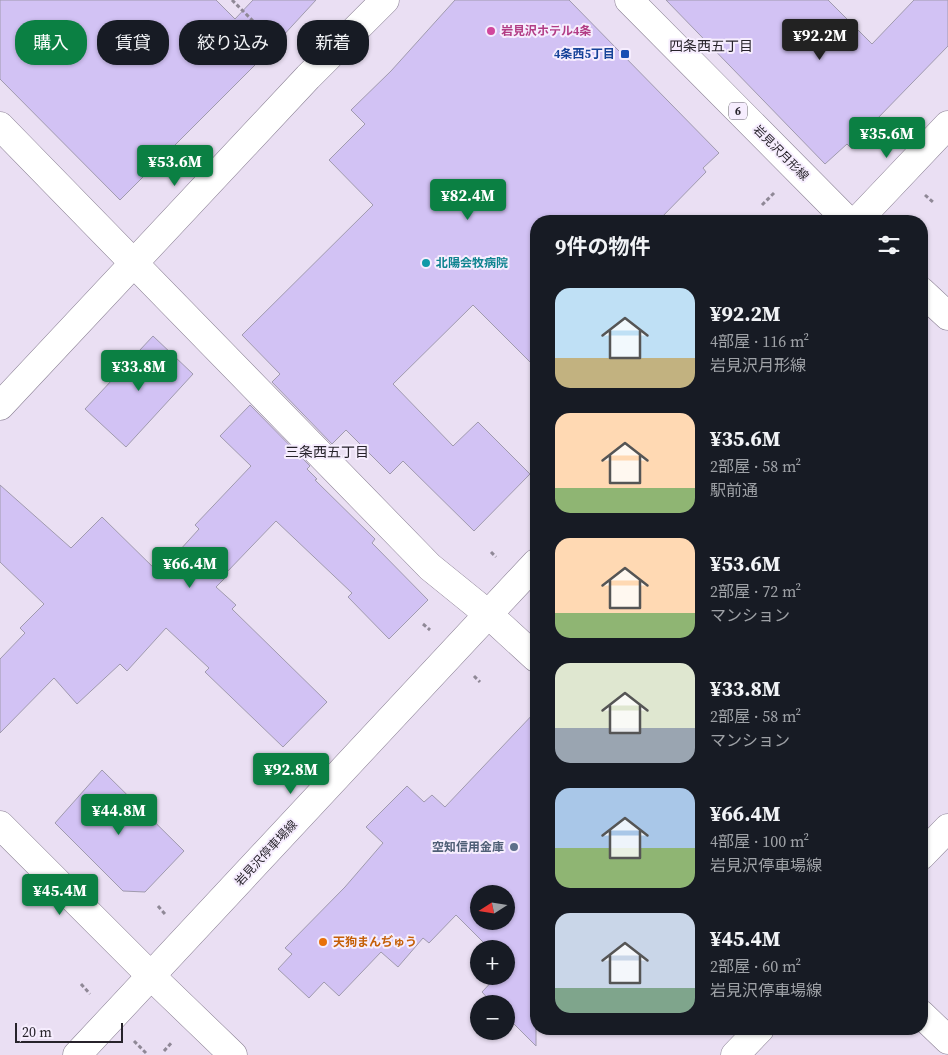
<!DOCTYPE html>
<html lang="ja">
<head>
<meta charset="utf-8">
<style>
	body { margin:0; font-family:"Source Serif 4","Noto Sans JP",serif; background:#242831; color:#f1f3f6; height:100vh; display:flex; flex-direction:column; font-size:19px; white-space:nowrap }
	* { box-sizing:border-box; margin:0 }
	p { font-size:16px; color:#9ea1a6 }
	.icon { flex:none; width:28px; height:28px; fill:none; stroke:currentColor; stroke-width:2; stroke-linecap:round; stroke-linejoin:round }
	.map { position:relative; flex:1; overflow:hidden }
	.details { position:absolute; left:530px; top:215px; width:398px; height:820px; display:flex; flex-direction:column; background:#171b24; border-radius:20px; box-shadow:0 1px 4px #0004 }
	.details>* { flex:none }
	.hud { position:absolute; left:15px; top:20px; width:440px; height:45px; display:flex; gap:10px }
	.needle { width:32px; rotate:258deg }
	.controls { position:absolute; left:470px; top:885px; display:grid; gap:10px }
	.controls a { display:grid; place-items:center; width:45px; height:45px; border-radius:50%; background:#171b24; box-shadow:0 1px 4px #0004; font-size:25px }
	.scale { position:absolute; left:15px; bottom:12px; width:108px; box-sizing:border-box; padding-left:5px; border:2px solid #27232b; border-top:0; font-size:14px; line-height:18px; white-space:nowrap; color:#27232b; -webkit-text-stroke:4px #f6edfe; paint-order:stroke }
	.price { position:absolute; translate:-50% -42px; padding:0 11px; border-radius:5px; background:#0b8043; color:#fff; font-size:16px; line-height:32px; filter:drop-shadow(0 1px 2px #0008) }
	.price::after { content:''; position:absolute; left:50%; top:30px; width:15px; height:11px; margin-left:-8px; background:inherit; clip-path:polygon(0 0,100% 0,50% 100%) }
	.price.on { background:#222; color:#fff }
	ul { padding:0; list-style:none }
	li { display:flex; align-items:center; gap:15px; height:125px; padding:0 25px }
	li span { display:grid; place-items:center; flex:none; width:140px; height:100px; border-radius:15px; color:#555 }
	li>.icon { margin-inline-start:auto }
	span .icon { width:60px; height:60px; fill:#fffc; stroke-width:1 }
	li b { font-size:21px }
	h2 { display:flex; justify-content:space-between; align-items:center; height:60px; padding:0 25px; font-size:21px }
	.chip { padding:0 18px; border-radius:20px; background:#171b24; box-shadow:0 1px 4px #0004; font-size:18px; line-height:45px }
	.chip.on { background:#0b8043; color:#fff }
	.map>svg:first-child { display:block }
	.building { fill:#d2c2f4; stroke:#a09aae; fill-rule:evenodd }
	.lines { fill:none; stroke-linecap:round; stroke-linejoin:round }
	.street-casing { stroke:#897f92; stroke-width:29 }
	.secondary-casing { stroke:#897f92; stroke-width:29 }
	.primary-casing { stroke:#897f92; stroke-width:29 }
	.path { stroke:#8f8896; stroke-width:3; stroke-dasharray:4 2.5; stroke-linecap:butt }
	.street { stroke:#fff; stroke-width:28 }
	.secondary { stroke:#fff; stroke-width:28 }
	.primary { stroke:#fff; stroke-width:28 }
	.hotel-dot { fill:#d1479c; stroke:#f6edfe; stroke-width:2 }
	.transit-dot { fill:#1a4fb4; stroke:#f6edfe; stroke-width:2 }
	.culture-dot { fill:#0f9aa8; stroke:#f6edfe; stroke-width:2 }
	.service-dot { fill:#5c6f8a; stroke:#f6edfe; stroke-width:2 }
	.food-dot { fill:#e8710a; stroke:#f6edfe; stroke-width:2 }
	.labels { text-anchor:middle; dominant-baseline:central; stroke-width:4; stroke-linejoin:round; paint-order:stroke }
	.shield { fill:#f6edfe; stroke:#65606a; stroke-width:1 }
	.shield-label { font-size:11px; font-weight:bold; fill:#27232b }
	.hotel-label { font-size:12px; font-weight:bold; fill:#b23c85; stroke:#f6edfe; text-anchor:start }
	.transit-label { font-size:12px; font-weight:bold; fill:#164399; stroke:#f6edfe; text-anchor:end }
	.street-label { font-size:12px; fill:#27232b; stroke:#f6edfe }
	.culture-label { font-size:12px; font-weight:bold; fill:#0d838f; stroke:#f6edfe; text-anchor:start }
	.service-label { font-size:12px; font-weight:bold; fill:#4e5e75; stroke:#f6edfe; text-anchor:end }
	.food-label { font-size:12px; font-weight:bold; fill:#c56008; stroke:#f6edfe; text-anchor:start }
	.neighbourhood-label { font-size:14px; fill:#27232b; stroke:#f6edfe }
</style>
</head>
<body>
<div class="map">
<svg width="948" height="1055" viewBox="0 0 948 1055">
	<rect width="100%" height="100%" fill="#eadff3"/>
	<g class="building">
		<polygon points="0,0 216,0 235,19 253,0 316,0 268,52 120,200 0,79"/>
		<polygon points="455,0 569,0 719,153 703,168 706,172 658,221 536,221 536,368 473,305 393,384 453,446 478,422 530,474 474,531 403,461 390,474 346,430 332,444 272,382 280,374 242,335 373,205 329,160 365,124 351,110 391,71"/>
		<polygon points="666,0 828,0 872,44 914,0 948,0 948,46 875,121 876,123 852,149 847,144 825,164"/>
		<polygon points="153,336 193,374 126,447 85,409"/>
		<polygon points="250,405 310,466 307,469 317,479 315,480 375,539 372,543 428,600 389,639 348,597 352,593 276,521 225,574 227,576 216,587 236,605 232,609 327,702 283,747 205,672 209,668 166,628 127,671 120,664 77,704 54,678 0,733 0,659 25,633 20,628 44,604 0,562 0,485 71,548 102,517 159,573 199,529 195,525 251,466 220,436"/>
		<path d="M536 711V1046L506 1016V1004H493L482 992 497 976H506V949H490L456 915 429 943 423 938 398 967 381 952 339 996 324 982 309 998 278 969 292 954 285 948 345 887 383 843 366 827 407 786 424 802 432 795 445 807ZM479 894H506V921H479Z"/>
		<polygon points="102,770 184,851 145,892 123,891 55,823"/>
	</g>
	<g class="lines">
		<g class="street-casing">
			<g id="street">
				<polyline points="0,126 430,567 488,614 536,658"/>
				<polyline points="0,825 151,976 233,1055"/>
				<polyline points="921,1014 948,1040"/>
			</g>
		</g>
		<g class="secondary-casing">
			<g id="secondary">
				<polyline points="857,221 948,125"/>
				<polyline points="0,406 308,77 385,0"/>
				<polyline points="921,856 948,828"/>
				<polyline points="77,1055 536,563"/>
				<polyline points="735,1055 760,1029"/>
			</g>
		</g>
		<g class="primary-casing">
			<g id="primary">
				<polyline points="629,0 848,221"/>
				<polyline points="921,291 948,316"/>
			</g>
		</g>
		<g class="path">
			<polyline points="232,0 285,53"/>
			<polyline points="925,195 934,203"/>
			<polyline points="762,205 775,192"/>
			<polyline points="491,552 496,557"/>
			<polyline points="423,624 430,630"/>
			<polyline points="474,676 480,682"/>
			<polyline points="158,906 165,914"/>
			<polyline points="81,984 90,994"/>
			<polyline points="134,1041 146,1053"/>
			<polyline points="164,1051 172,1042"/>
		</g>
		<use href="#street" class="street"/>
		<use href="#secondary" class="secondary"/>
		<use href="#primary" class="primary"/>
	</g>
	<circle class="hotel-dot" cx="491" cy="31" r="5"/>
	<rect class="transit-dot" x="620" y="49" width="10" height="10" rx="2.5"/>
	<circle class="culture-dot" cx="426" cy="263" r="5"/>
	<circle class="service-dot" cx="514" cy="847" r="5"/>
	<circle class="food-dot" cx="323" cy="942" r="5"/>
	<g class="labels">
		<rect class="shield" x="729" y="102.5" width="18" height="17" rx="4"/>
		<g class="shield-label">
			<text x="738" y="111">6</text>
		</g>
		<g class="hotel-label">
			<text x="501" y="31">岩見沢ホテル4条</text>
		</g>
		<g class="transit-label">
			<text x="615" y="54">4条西5丁目</text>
		</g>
		<g class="street-label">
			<text transform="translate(781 153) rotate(45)">岩見沢月形線</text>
			<text transform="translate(266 853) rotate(-47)">岩見沢停車場線</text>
		</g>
		<g class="culture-label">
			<text x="436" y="263">北陽会牧病院</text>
		</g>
		<g class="service-label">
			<text x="504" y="847">空知信用金庫</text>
		</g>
		<g class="food-label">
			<text x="333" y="942">天狗まんぢゅう</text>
		</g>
		<g class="neighbourhood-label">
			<text x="711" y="46">四条西五丁目</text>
			<text x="327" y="452">三条西五丁目</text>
		</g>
	</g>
</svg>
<div class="controls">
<a><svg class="needle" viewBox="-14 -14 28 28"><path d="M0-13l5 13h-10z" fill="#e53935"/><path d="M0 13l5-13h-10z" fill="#9ea1a6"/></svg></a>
<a>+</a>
<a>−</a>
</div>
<div class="scale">20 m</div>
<b class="price on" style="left:820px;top:61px">¥92.2M</b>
<b class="price" style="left:887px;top:159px">¥35.6M</b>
<b class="price" style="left:175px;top:187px">¥53.6M</b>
<b class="price" style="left:468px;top:221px">¥82.4M</b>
<b class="price" style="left:139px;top:392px">¥33.8M</b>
<b class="price" style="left:190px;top:589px">¥66.4M</b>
<b class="price" style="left:291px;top:795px">¥92.8M</b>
<b class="price" style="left:119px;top:836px">¥44.8M</b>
<b class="price" style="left:60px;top:916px">¥45.4M</b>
<div class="hud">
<a class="chip on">購入</a>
<a class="chip">賃貸</a>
<a class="chip">絞り込み</a>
<a class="chip">新着</a>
</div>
<section class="details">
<h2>9件の物件<svg class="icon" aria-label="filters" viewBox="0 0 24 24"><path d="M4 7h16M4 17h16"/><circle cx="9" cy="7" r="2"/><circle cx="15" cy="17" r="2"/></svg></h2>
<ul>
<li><span style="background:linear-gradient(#bfe0f5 70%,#c2b280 0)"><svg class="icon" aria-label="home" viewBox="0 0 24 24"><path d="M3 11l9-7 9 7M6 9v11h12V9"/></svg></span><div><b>¥92.2M</b><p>4部屋 · 116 m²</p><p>岩見沢月形線</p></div></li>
<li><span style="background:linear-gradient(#ffd9b3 75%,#8fb573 0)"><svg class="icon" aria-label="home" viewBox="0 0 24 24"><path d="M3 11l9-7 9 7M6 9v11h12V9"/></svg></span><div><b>¥35.6M</b><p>2部屋 · 58 m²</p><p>駅前通</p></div></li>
<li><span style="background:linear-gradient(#ffd9b3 75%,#8fb573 0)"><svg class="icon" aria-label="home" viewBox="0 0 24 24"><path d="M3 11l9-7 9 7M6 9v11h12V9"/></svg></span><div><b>¥53.6M</b><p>2部屋 · 72 m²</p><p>マンション</p></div></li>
<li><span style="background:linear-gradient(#dfe7d0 65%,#9aa5b1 0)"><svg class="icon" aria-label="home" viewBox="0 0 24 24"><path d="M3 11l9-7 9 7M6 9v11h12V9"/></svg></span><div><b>¥33.8M</b><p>2部屋 · 58 m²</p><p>マンション</p></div></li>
<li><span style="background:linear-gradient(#a9c7e8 60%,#8fb573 0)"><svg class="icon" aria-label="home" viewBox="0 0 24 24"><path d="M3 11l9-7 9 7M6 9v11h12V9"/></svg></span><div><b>¥66.4M</b><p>4部屋 · 100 m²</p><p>岩見沢停車場線</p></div></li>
<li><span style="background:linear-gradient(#c9d6e8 75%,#7fa58c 0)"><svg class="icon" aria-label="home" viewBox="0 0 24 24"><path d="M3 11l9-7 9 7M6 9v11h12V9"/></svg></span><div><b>¥45.4M</b><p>2部屋 · 60 m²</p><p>岩見沢停車場線</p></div></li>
</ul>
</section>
</div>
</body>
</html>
